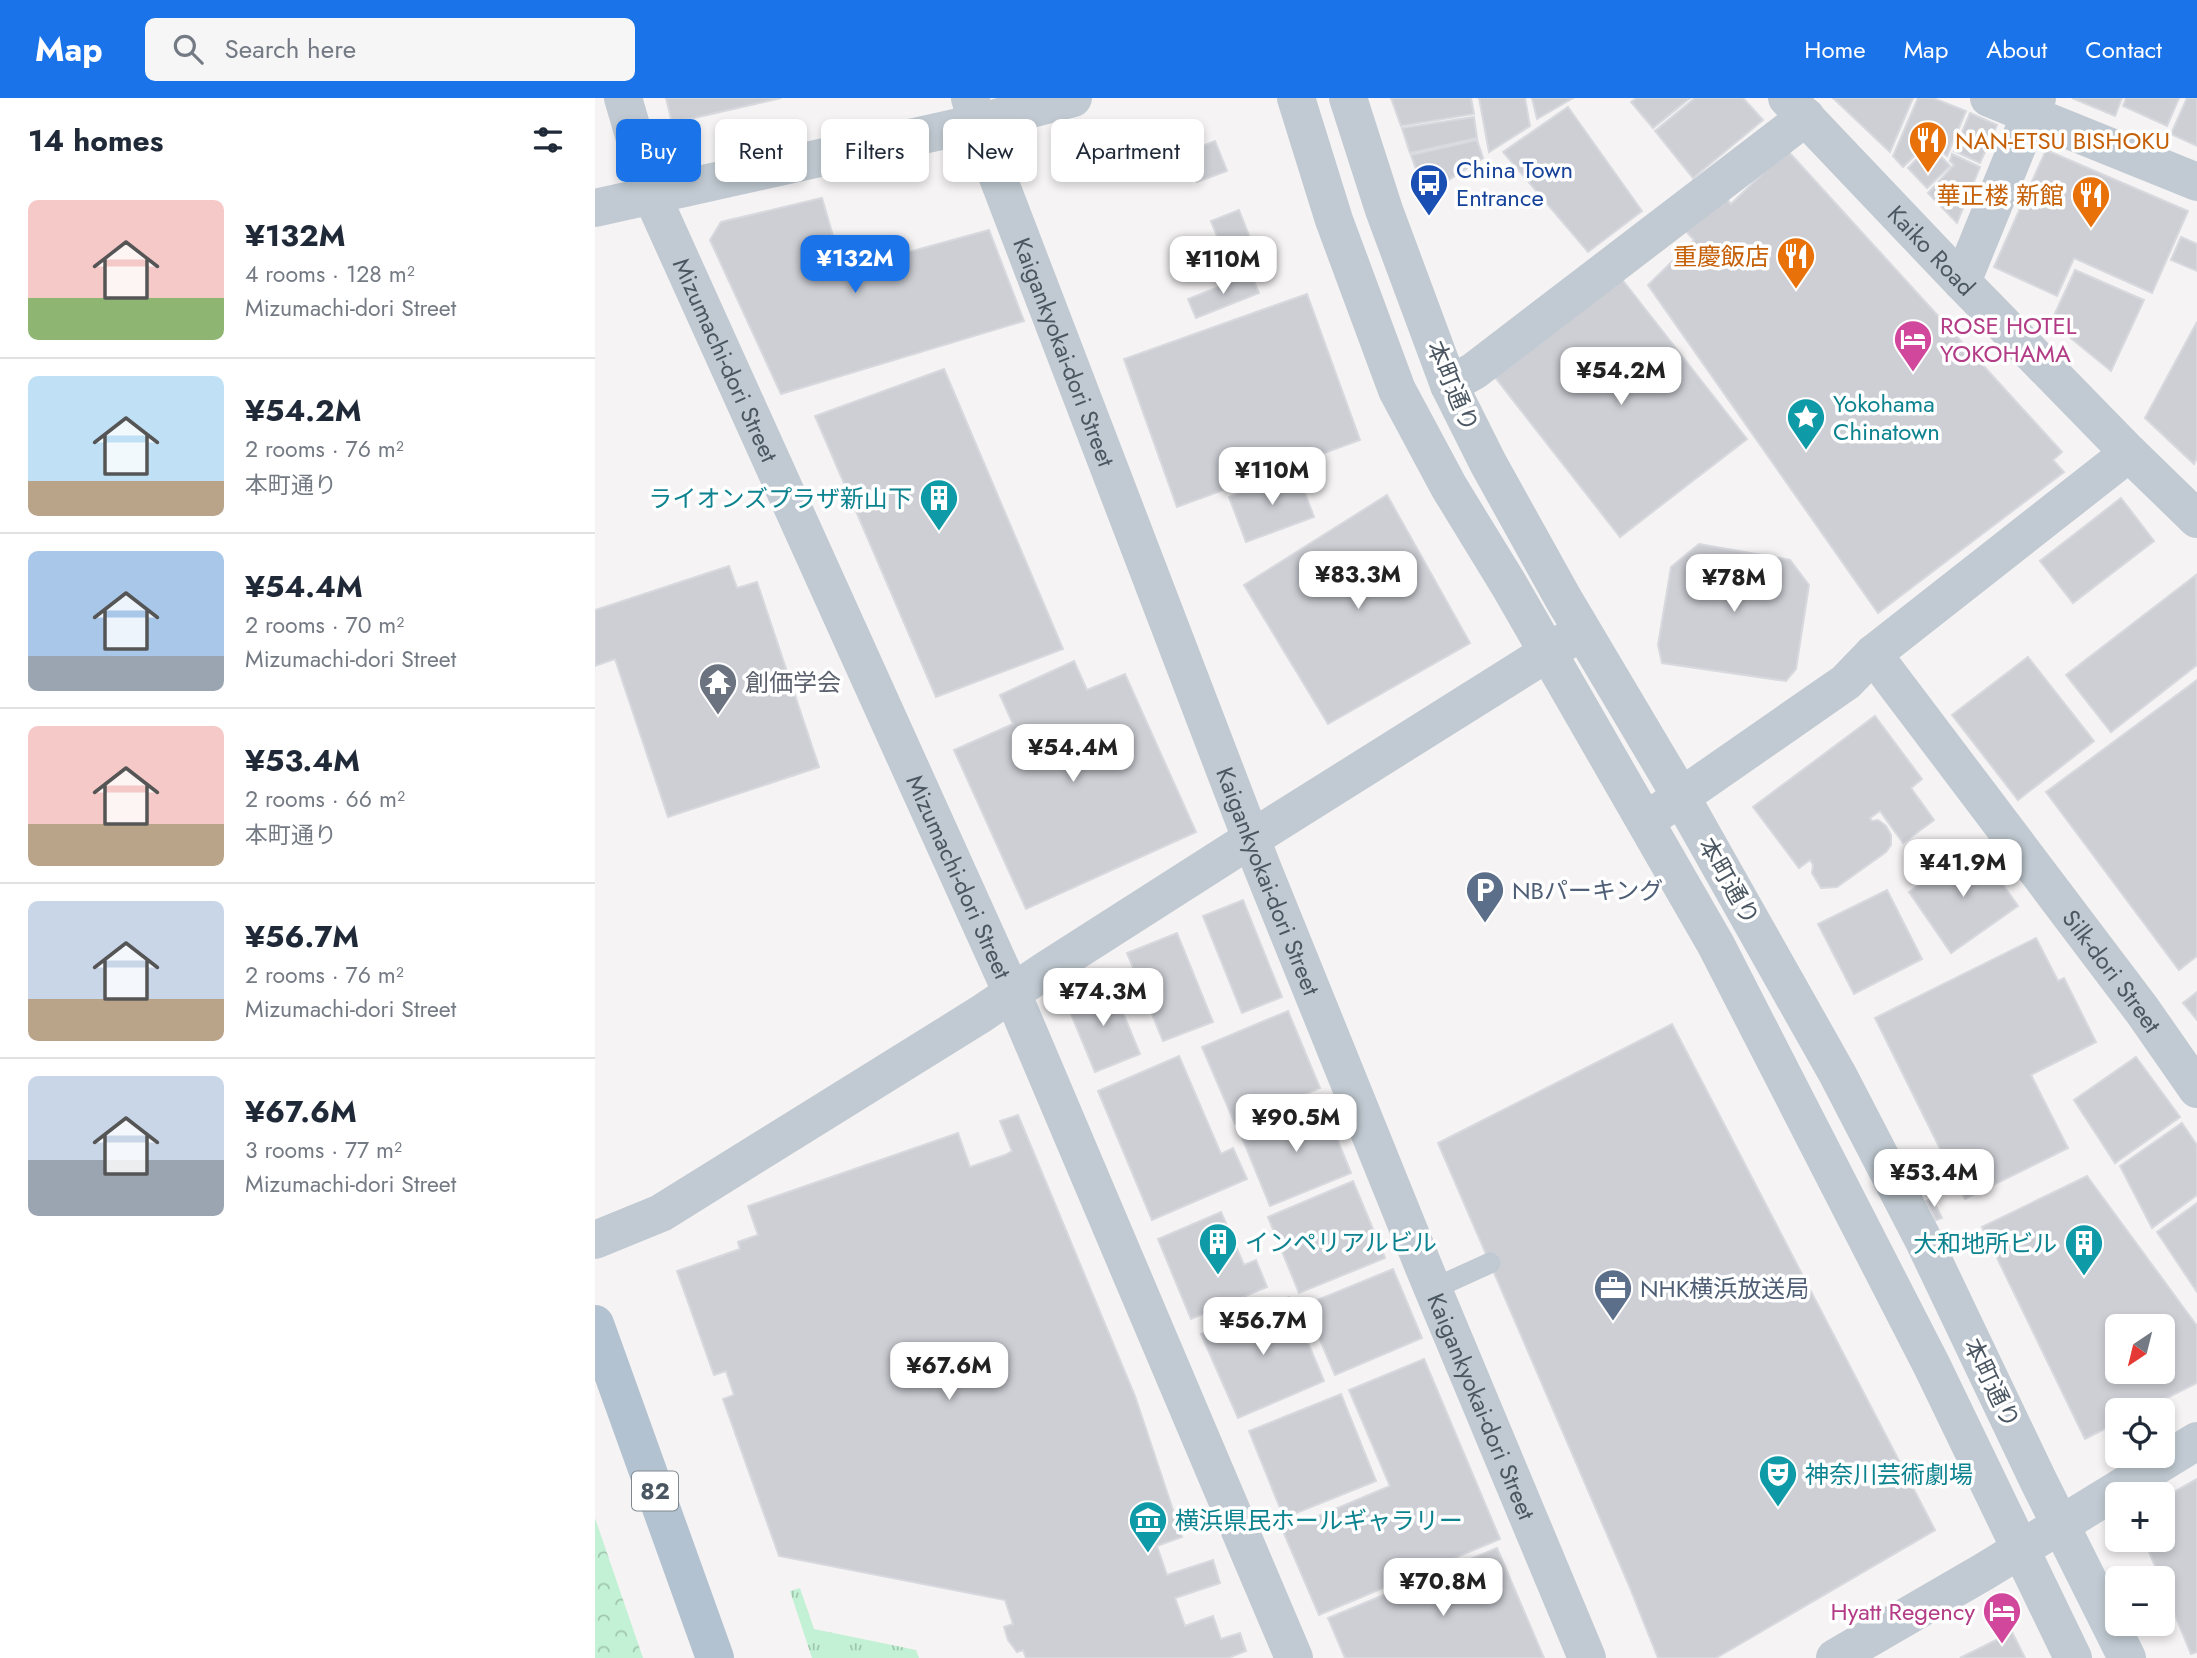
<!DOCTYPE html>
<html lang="en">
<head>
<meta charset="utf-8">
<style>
	body { margin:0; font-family:Jost,"Noto Sans JP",sans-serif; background:#f6f6f7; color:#1f2937; height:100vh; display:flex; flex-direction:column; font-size:26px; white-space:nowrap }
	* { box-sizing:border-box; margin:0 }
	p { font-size:23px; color:#747a83 }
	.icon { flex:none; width:38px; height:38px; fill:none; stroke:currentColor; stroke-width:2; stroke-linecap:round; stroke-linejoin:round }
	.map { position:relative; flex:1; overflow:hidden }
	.panel { display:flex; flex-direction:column; background:#fff; width:595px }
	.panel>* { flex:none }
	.hud { position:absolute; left:21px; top:21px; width:665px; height:63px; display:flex; gap:14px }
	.needle { width:46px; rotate:215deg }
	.fabs { position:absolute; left:1510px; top:1216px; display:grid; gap:14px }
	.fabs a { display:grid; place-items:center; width:70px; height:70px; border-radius:10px; background:#fff; box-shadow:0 4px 10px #0003; font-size:35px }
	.price { position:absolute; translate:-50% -60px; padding:0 16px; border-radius:14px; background:#fff; color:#222; font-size:23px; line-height:46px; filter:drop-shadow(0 2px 4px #0008) }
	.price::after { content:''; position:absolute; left:50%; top:42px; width:21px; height:16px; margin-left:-10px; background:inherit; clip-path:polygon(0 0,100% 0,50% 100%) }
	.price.active { background:#1a73e8; color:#fff }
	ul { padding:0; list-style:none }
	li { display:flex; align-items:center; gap:21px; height:175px; padding:0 28px }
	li+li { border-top:2px solid #e0e1e3 }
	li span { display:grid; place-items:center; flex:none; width:196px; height:140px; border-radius:10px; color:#555 }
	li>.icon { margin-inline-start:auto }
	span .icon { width:84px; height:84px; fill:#fffc; stroke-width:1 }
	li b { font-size:30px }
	h2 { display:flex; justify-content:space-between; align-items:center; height:84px; padding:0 28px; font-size:30px }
	.chip { padding:0 24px; border-radius:10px; background:#fff; box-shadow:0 4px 10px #0003; font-size:24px; line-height:63px }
	.chip.active { background:#1a73e8; color:#fff }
	header { display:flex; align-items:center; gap:42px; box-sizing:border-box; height:98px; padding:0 35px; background:#1a73e8; color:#fff }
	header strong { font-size:33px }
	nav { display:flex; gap:38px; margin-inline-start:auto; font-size:24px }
	.search { width:490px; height:63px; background:#f6f6f7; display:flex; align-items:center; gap:18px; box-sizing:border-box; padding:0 24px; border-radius:10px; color:#747a83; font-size:26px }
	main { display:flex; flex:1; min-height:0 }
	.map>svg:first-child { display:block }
	.grass { fill:url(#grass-tufts) }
	.park { fill:url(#park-crowns) }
	.building { fill:#cdcfd5; stroke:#d7d9de; stroke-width:2; fill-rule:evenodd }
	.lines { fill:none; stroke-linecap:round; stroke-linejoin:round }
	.service { stroke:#c1cad2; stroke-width:21 }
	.minor { stroke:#c1cad2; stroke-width:38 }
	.tertiary { stroke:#c1cad2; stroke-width:38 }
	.primary { stroke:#b3c2d1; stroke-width:38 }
	.labels { text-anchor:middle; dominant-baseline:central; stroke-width:7; stroke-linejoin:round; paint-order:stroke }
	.shield { fill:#fff; stroke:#808990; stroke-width:2 }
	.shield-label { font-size:23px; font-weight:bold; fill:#4a5661 }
	.food-label { font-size:24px; fill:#c56008; stroke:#fff; text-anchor:end }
	.transit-label { font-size:24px; fill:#164399; stroke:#fff; text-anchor:start }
	.street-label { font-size:24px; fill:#4a5661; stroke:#fff }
	.hotel-label { font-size:24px; fill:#b23c85; stroke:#fff; text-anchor:start }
	.culture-label { font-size:24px; fill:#0d838f; stroke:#fff; text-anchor:start }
	.worship-label { font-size:24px; fill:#5b616d; stroke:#fff; text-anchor:start }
	.service-label { font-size:24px; fill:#4e5e75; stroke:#fff; text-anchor:start }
</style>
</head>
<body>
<header>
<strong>Map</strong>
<div class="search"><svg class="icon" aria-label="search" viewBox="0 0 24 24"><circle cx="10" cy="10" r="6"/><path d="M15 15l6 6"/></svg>Search here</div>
<nav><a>Home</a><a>Map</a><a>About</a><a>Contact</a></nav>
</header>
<main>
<section class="panel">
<h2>14 homes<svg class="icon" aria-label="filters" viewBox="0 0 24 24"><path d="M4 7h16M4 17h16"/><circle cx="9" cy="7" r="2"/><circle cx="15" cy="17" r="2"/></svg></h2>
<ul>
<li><span style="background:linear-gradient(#f6c9c9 70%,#8fb573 0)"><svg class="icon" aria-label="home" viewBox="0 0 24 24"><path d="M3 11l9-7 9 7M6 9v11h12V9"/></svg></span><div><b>¥132M</b><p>4 rooms · 128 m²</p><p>Mizumachi-dori Street</p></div></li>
<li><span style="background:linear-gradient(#bfe0f5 75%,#b9a48a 0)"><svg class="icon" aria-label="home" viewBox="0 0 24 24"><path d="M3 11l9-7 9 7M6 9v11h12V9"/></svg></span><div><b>¥54.2M</b><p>2 rooms · 76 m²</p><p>本町通り</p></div></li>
<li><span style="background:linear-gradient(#a9c7e8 75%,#9aa5b1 0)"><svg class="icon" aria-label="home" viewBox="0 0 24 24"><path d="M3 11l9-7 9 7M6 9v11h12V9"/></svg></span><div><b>¥54.4M</b><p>2 rooms · 70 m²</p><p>Mizumachi-dori Street</p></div></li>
<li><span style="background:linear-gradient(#f6c9c9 70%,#b9a48a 0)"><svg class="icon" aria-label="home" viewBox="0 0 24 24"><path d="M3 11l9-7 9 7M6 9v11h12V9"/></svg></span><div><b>¥53.4M</b><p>2 rooms · 66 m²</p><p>本町通り</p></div></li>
<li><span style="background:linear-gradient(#c9d6e8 70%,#b9a48a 0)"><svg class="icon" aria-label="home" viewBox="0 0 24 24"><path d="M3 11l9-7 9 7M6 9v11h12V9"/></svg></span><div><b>¥56.7M</b><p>2 rooms · 76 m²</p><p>Mizumachi-dori Street</p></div></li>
<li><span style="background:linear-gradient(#c9d6e8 60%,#9aa5b1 0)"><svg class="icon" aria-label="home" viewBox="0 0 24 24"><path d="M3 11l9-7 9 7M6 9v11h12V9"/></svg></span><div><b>¥67.6M</b><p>3 rooms · 77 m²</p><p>Mizumachi-dori Street</p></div></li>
</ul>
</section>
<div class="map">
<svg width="1602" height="1560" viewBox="0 0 1602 1560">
	<defs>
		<pattern id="grass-tufts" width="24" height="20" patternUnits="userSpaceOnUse" patternTransform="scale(1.75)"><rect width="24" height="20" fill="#c3f1d5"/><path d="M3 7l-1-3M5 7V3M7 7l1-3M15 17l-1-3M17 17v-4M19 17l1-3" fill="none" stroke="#a0c6b0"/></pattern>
		<pattern id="park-crowns" width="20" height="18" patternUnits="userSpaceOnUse" patternTransform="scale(1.75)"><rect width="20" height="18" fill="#c3f1d5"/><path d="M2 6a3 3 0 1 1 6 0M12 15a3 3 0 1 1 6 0" fill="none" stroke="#a0c6b0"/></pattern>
	</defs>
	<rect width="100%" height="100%" fill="#f5f3f3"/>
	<polygon class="grass" points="205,1490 219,1531 321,1552 324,1560 217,1560 195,1493"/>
	<polygon class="park" points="0,1420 48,1560 0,1560"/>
	<g class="building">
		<polygon points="71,0 186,0 77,25"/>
		<polygon points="796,0 876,0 879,16 806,28"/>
		<polygon points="884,0 930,0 935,28 894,54"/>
		<polygon points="937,0 978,0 942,21"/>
		<polygon points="1042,0 1095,0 1058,30 1036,4"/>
		<polygon points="1100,0 1148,0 1168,22 1098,80 1060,33"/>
		<polygon points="1238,0 1318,0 1295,54"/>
		<polygon points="1323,0 1338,0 1371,13 1352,58 1335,43 1308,69 1298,58"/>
		<polygon points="1477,0 1527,0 1520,18"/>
		<polygon points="1531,0 1584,0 1572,28 1528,8"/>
		<polygon points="1592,0 1602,0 1602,48 1576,36"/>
		<polygon points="973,9 1047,113 993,154 908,54"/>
		<polygon points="1375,15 1402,27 1385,65 1359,53"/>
		<polygon points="879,19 882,40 815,55 807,30"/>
		<polygon points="882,42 888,60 830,97 816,57"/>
		<polygon points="620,43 632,73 602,84 591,54"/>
		<polygon points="1335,47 1355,68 1332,90 1313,70"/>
		<polygon points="1192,52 1467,354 1458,362 1469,374 1283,515 1053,187 1099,142 1088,130 1128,97 1136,106"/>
		<polygon points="1451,52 1593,113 1557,195 1479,160 1462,198 1399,169"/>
		<polygon points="1357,56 1385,69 1362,125 1333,95 1359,67 1355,63"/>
		<polygon points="227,100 248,172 394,132 429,223 186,296 115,142 126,124"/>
		<polygon points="644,112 655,140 627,151 616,123"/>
		<polygon points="1586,139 1602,146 1602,173 1576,162"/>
		<polygon points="1480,172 1549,202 1516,273 1456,224"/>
		<polygon points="656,176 664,195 601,220 593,201"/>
		<polygon points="1026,180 1152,341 1025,439 899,278"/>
		<polygon points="712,196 765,342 582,409 529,261"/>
		<polygon points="1602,224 1602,360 1599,366 1550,320"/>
		<polygon points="349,271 468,551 341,599 220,318"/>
		<polygon points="702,374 719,419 651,444 634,399"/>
		<polygon points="792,397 875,545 733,626 649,487"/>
		<polygon points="1526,400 1559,443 1478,505 1445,463"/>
		<polygon points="1104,446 1195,462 1214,487 1201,571 1191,583 1067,565 1063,547 1076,469"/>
		<polygon points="134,468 142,490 162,484 224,669 73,719 20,561 0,568 0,512"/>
		<polygon points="1601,477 1602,567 1516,634 1471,577"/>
		<polygon points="1433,559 1499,643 1423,702 1357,617"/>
		<polygon points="479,563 492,592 530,576 601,734 431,811 359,652 418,626 405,597"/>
		<polygon points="1602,582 1602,858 1584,872 1451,694"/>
		<polygon points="1280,618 1327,681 1316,690 1339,722 1308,745 1285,713 1275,720 1277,723 1283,722 1291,728 1296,737 1296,747 1291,754 1242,789 1226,790 1217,775 1218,767 1215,762 1204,770 1158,709"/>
		<polygon points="1380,747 1423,808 1356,855 1314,794"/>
		<polygon points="1292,792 1327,861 1259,896 1223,826"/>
		<polygon points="648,802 687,899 647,915 608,818"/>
		<polygon points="582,835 618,924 568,943 532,855"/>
		<polygon points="1441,840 1463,883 1469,880 1501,944 1436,977 1473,1050 1370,1101 1280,920"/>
		<polygon points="516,886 545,956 500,974 471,904"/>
		<polygon points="1602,894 1602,922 1588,905"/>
		<polygon points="693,913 725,990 640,1026 607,949"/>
		<polygon points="1077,926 1340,1432 1121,1560 1063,1560 1033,1485 843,1045"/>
		<polygon points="584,958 626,1056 638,1050 652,1081 557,1122 503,993"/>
		<polygon points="1541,959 1585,1019 1520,1065 1479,1002"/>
		<polygon points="727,1004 756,1075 675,1108 646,1037"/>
		<polygon points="423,1017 540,1298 587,1439 562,1448 572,1477 618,1462 625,1485 580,1500 590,1528 618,1518 626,1541 645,1535 651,1553 633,1560 431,1560 428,1552 422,1554 413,1542 409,1529 418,1526 410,1502 184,1458 128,1301 139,1297 131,1273 119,1277 82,1173 145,1151 143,1144 163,1137 153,1108 363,1035 375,1069 410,1057 417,1053 405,1023"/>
		<polygon points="1587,1025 1602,1047 1602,1097 1557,1130 1525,1068"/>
		<path d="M1492 1078 1602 1228V1285L1548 1312H1522V1325L1490 1341 1387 1129ZM1522 1228H1568V1274H1522Z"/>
		<polygon points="758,1083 790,1160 704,1195 673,1119"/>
		<polygon points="1337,1100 1347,1120 1341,1122 1331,1103"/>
		<polygon points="1602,1105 1602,1194 1562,1134"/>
		<polygon points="626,1114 649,1167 661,1162 672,1189 596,1221 563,1141"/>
		<polygon points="798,1171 827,1240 740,1277 710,1207"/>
		<polygon points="694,1199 729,1283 643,1320 606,1236"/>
		<polygon points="829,1261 905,1441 724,1517 688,1433 795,1388 754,1292"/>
		<polygon points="746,1296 781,1383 689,1420 654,1333"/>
		<polygon points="1602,1381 1602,1554 1596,1556 1568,1488 1568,1480 1565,1480 1549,1442 1568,1442 1568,1400"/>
		<polygon points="902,1450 949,1560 750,1560 733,1520"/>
		<polygon points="1417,1534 1430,1560 1365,1560"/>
	</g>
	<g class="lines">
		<polyline class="service" points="838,1191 895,1165"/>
		<g class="minor">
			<path id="s1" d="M28 0 56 96 417 895 699 1560"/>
			<path id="s2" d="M375 0 382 25 667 769 832 1177 992 1560"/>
			<path id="s3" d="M1192 0 1367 184 1534 355 1602 421"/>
			<polyline points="1394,0 1602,84"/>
			<polyline points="1367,184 1442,0"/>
			<polyline points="854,287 879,273 1211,19"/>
			<path id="s4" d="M1278 556 1547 912 1602 991"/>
			<polyline points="1051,723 1251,584 1278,556 1534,355"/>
			<polyline points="0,1142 66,1115 386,916 451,872 656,741 987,533"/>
			<polyline points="1240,1560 1390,1473 1602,1343"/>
		</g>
		<g class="tertiary">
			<polyline points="701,0 739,122 802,292 854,389 914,487 1121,847 1337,1268 1478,1560"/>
			<polyline points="753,0 789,112 854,287 893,365 968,500 1085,697 1243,977 1329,1143 1444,1384 1532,1560"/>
			<polyline points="0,110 382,25 478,0"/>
		</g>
		<polyline class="primary" points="0,1226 120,1560"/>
	</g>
	<defs>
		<g id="restaurant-pin" transform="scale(2.0125)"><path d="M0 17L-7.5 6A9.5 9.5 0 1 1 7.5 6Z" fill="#e8710a" stroke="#fff"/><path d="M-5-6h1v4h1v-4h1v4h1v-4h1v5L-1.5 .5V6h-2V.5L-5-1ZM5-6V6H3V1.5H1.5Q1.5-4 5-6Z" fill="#fff"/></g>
		<g id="bus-pin" transform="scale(2.0125)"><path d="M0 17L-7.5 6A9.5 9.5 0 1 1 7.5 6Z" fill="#1a4fb4" stroke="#fff"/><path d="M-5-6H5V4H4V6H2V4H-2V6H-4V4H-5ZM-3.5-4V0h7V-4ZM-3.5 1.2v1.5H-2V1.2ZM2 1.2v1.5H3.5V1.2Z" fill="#fff"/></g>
		<g id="hotel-pin" transform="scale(2.0125)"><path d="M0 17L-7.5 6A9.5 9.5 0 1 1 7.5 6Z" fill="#d1479c" stroke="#fff"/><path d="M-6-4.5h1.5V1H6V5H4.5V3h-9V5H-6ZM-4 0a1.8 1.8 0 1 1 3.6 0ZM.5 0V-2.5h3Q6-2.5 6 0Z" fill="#fff"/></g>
		<g id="sight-pin" transform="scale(2.0125)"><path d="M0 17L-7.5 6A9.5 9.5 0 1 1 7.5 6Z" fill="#0f9aa8" stroke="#fff"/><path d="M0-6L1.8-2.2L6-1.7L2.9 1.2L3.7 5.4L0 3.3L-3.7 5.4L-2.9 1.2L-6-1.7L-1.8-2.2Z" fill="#fff"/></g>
		<g id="building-pin" transform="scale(2.0125)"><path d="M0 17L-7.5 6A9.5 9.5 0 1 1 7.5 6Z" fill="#0f9aa8" stroke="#fff"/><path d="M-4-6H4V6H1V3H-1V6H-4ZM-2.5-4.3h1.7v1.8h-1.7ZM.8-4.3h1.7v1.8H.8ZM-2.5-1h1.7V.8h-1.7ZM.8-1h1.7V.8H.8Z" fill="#fff"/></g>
		<g id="temple-pin" transform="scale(2.0125)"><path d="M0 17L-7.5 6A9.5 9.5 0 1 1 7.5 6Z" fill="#6b7280" stroke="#fff"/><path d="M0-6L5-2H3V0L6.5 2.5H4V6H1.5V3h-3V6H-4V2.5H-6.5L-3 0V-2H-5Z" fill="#fff"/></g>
		<g id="parking-pin" transform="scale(2.0125)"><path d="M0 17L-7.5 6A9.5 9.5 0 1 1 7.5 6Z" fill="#5c6f8a" stroke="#fff"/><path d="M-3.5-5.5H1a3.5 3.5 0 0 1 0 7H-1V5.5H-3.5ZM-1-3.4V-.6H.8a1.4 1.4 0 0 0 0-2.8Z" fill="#fff"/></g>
		<g id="office-pin" transform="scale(2.0125)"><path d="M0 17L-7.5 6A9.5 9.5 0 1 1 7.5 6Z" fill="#5c6f8a" stroke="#fff"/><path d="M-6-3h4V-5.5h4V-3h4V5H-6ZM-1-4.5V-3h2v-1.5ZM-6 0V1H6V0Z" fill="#fff"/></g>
		<g id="theatre-pin" transform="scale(2.0125)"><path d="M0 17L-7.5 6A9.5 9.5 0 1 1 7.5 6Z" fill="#0f9aa8" stroke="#fff"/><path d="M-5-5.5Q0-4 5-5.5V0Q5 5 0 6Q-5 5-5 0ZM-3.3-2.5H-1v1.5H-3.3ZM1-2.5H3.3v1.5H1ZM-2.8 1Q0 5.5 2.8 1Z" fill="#fff"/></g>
		<g id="museum-pin" transform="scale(2.0125)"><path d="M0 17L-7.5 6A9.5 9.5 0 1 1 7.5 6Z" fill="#0f9aa8" stroke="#fff"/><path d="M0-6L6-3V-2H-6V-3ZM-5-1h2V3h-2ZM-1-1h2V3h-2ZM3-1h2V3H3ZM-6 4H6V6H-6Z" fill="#fff"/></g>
	</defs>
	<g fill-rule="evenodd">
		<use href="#restaurant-pin" x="1333" y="42"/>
		<use href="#bus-pin" x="834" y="85"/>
		<use href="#restaurant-pin" x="1496" y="97"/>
		<use href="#restaurant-pin" x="1201" y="158"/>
		<use href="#hotel-pin" x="1318" y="241"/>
		<use href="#sight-pin" x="1211" y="319"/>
		<use href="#building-pin" x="344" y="400"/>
		<use href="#temple-pin" x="123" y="584"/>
		<use href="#parking-pin" x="890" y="792"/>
		<use href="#building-pin" x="623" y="1144"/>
		<use href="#building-pin" x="1489" y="1145"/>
		<use href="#office-pin" x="1018" y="1190"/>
		<use href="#theatre-pin" x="1183" y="1376"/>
		<use href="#museum-pin" x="553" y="1422"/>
		<use href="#hotel-pin" x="1407" y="1513"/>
	</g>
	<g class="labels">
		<rect class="shield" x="37" y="1373.5" width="46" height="39" rx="5"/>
		<g class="shield-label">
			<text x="60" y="1393">82</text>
		</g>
		<g class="food-label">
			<text x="1360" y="42" text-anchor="start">NAN-ETSU BISHOKU</text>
			<text x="1469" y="97">華正楼 新館</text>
			<text x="1174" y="158">重慶飯店</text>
		</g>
		<g class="transit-label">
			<text x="861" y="71">China Town<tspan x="861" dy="28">Entrance</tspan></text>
		</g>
		<g class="street-label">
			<text stroke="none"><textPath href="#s3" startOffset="210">Kaiko Road</textPath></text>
			<text stroke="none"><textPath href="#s2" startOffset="271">Kaigankyokai-dori Street</textPath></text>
			<text stroke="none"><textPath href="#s1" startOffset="282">Mizumachi-dori Street</textPath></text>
			<text transform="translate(858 288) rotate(67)">本町通り</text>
			<text stroke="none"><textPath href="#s1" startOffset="849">Mizumachi-dori Street</textPath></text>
			<text transform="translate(1134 783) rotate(60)">本町通り</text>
			<text stroke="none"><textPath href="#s2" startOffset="838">Kaigankyokai-dori Street</textPath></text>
			<text stroke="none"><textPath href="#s4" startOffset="397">Silk-dori Street</textPath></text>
			<text transform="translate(1397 1285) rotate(64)">本町通り</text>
			<text stroke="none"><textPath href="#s2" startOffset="1405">Kaigankyokai-dori Street</textPath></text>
		</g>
		<g class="hotel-label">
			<text x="1345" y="227">ROSE HOTEL<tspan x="1345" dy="28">YOKOHAMA</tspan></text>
			<text x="1380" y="1513" text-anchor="end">Hyatt Regency</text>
		</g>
		<g class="culture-label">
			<text x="1238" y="305">Yokohama<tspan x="1238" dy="28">Chinatown</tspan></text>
			<text x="317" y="400" text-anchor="end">ライオンズプラザ新山下</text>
			<text x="650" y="1144">インペリアルビル</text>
			<text x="1462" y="1145" text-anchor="end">大和地所ビル</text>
			<text x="1210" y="1376">神奈川芸術劇場</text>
			<text x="580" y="1422">横浜県民ホールギャラリー</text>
		</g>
		<g class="worship-label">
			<text x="150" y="584">創価学会</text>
		</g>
		<g class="service-label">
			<text x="917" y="792">NBパーキング</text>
			<text x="1045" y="1190">NHK横浜放送局</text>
		</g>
	</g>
</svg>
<div class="fabs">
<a><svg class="needle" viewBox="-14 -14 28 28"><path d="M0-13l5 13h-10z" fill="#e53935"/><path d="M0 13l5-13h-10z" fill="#747a83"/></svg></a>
<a><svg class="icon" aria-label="locate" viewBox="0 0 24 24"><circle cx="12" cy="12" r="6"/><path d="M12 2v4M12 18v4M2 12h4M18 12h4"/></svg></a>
<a>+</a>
<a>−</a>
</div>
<b class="price active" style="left:260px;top:197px">¥132M</b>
<b class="price" style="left:628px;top:198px">¥110M</b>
<b class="price" style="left:1026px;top:309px">¥54.2M</b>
<b class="price" style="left:677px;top:409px">¥110M</b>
<b class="price" style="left:763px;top:513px">¥83.3M</b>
<b class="price" style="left:1139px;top:516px">¥78M</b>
<b class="price" style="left:478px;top:686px">¥54.4M</b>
<b class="price" style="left:1368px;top:801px">¥41.9M</b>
<b class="price" style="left:508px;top:930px">¥74.3M</b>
<b class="price" style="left:701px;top:1056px">¥90.5M</b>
<b class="price" style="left:1339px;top:1111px">¥53.4M</b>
<b class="price" style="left:668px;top:1259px">¥56.7M</b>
<b class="price" style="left:354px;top:1304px">¥67.6M</b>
<b class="price" style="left:848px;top:1520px">¥70.8M</b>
<div class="hud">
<a class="chip active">Buy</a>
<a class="chip">Rent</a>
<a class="chip">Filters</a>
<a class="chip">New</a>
<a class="chip">Apartment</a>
</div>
</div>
</main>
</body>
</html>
